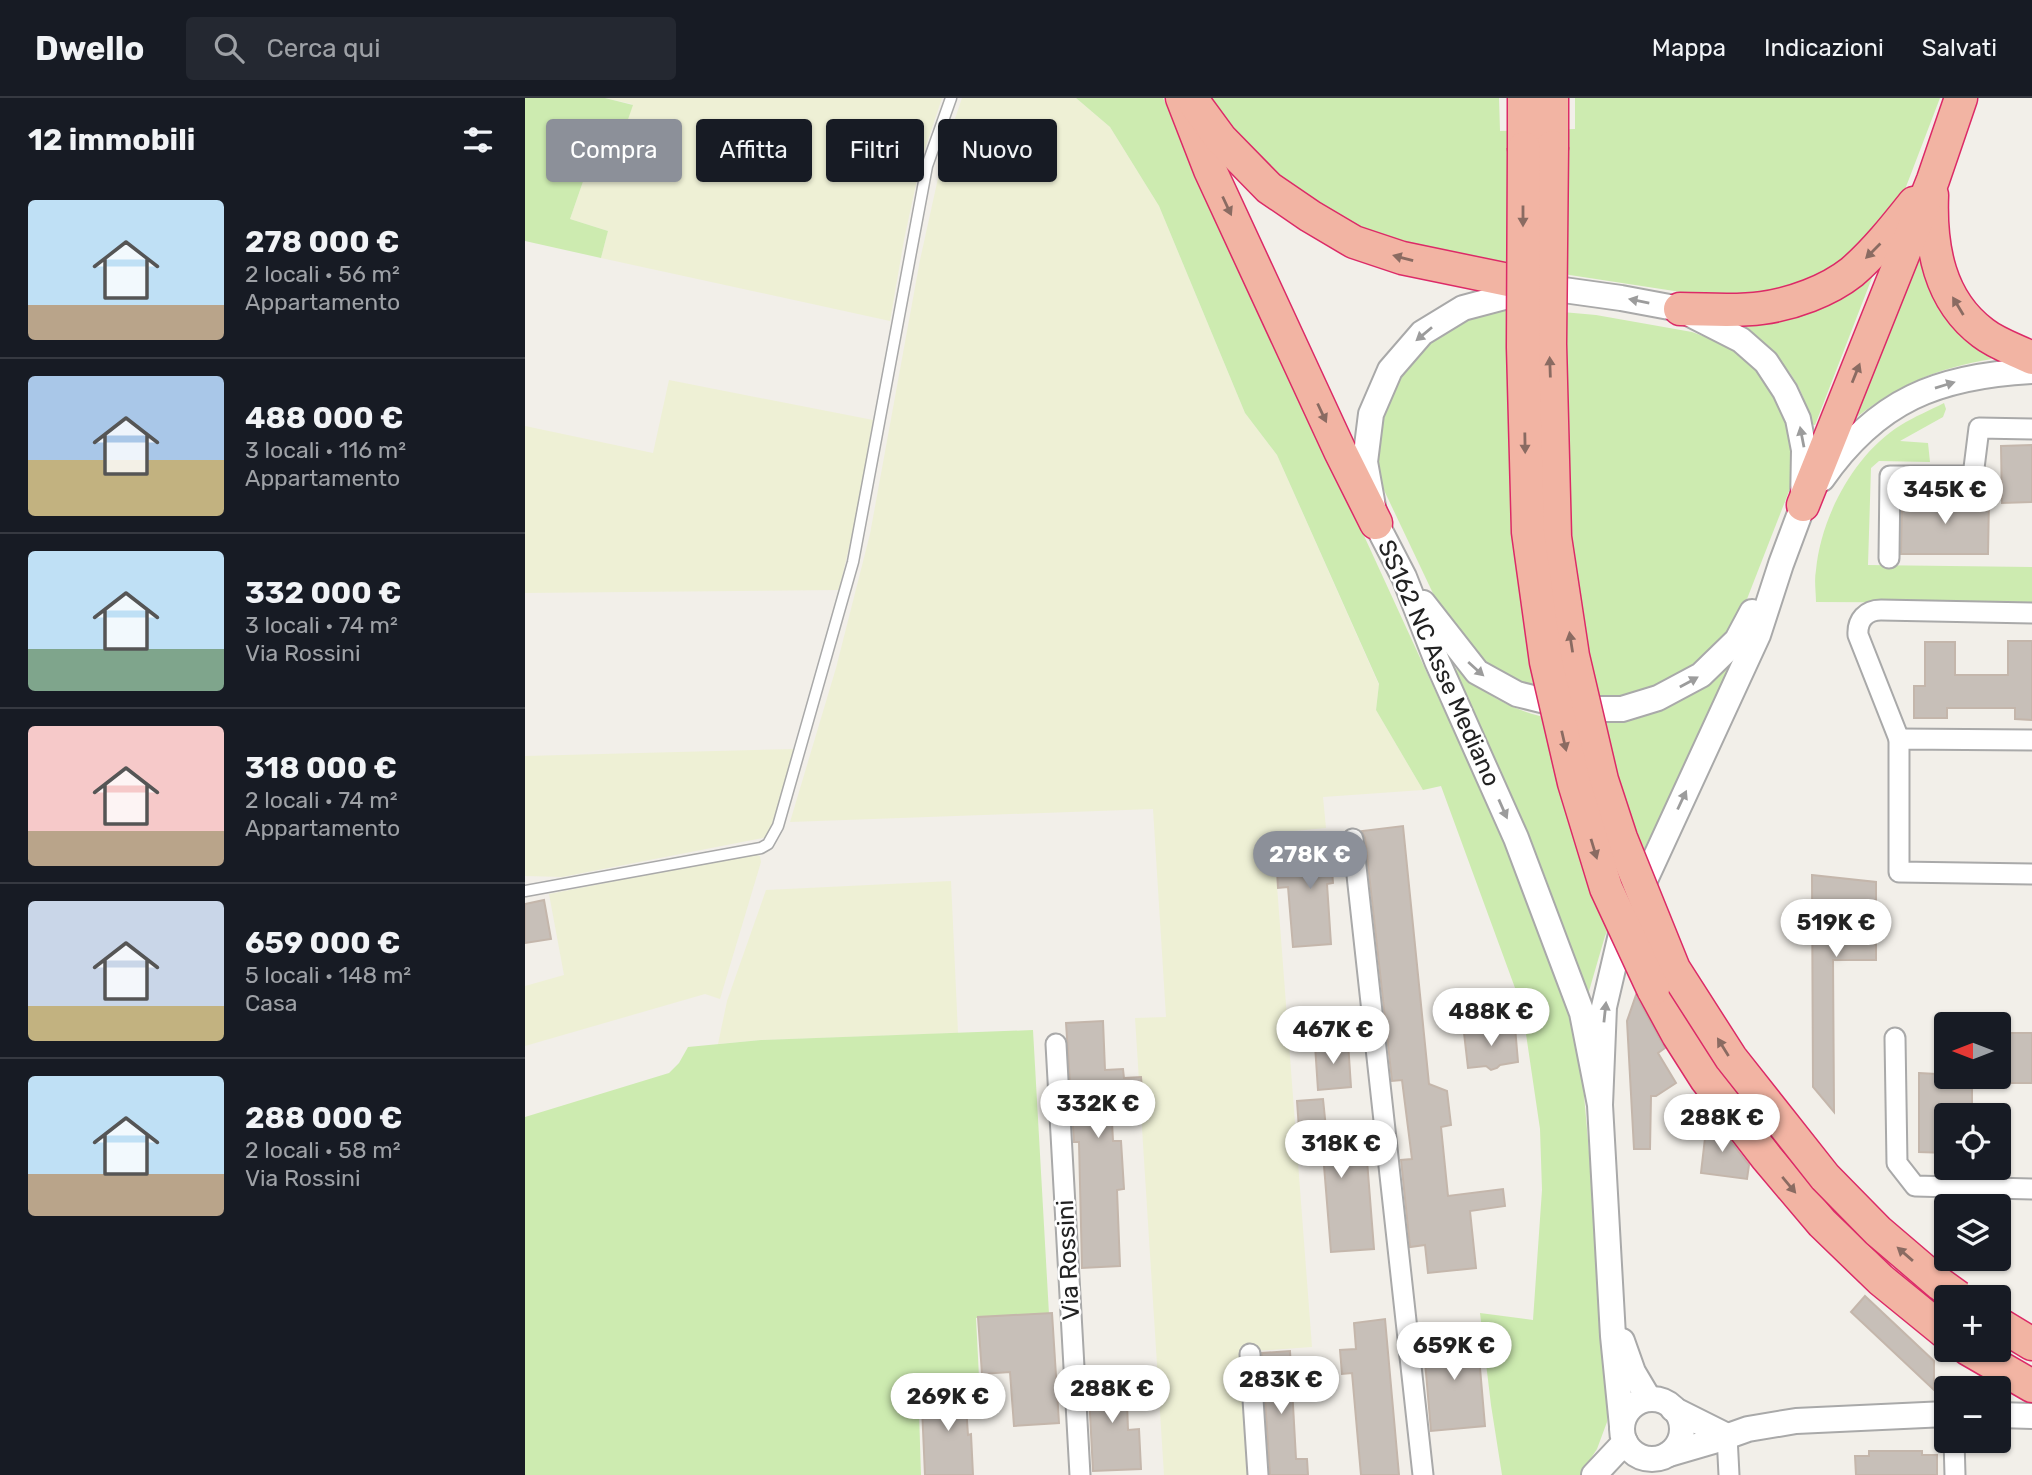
<!DOCTYPE html>
<html lang="it">
<head>
<meta charset="utf-8">
<style>
	body { margin:0; font-family:Rubik,sans-serif; background:#242831; color:#f1f3f6; height:100vh; display:flex; flex-direction:column; font-size:26px; white-space:nowrap }
	* { box-sizing:border-box; margin:0 }
	p { font-size:23px; color:#9ea1a6 }
	.icon { flex:none; width:38px; height:38px; fill:none; stroke:currentColor; stroke-width:2; stroke-linecap:round; stroke-linejoin:round }
	.map { position:relative; flex:1; overflow:hidden }
	.drawer { display:flex; flex-direction:column; background:#171b24; width:525px }
	.drawer>* { flex:none }
	.guide { position:absolute; left:21px; top:21px; width:665px; height:63px; display:flex; gap:14px }
	.needle { width:46px; rotate:270deg }
	.controls { position:absolute; left:1409px; top:914px; display:grid; gap:14px }
	.controls a { display:grid; place-items:center; width:77px; height:77px; border-radius:7px; background:#171b24; box-shadow:0 2px 5px #0004; font-size:35px }
	.price { position:absolute; translate:-50% -60px; padding:0 16px; border-radius:24px; background:#fff; color:#222; font-size:23px; line-height:46px; filter:drop-shadow(0 2px 4px #0008) }
	.price::after { content:''; position:absolute; left:50%; top:42px; width:21px; height:16px; margin-left:-10px; background:inherit; clip-path:polygon(0 0,100% 0,50% 100%) }
	.price.selected { background:#8c9099; color:#fff }
	ul { padding:0; list-style:none }
	li { display:flex; align-items:center; gap:21px; height:175px; padding:0 28px }
	li+li { border-top:2px solid #363941 }
	li span { display:grid; place-items:center; flex:none; width:196px; height:140px; border-radius:7px; color:#555 }
	li>.icon { margin-inline-start:auto }
	span .icon { width:84px; height:84px; fill:#fffc; stroke-width:1 }
	li b { font-size:30px }
	h2 { display:flex; justify-content:space-between; align-items:center; height:84px; padding:0 28px; font-size:30px }
	.chip { padding:0 24px; border-radius:7px; background:#171b24; box-shadow:0 2px 5px #0004; font-size:24px; line-height:63px }
	.chip.selected { background:#8c9099; color:#fff }
	header { display:flex; align-items:center; gap:42px; box-sizing:border-box; height:98px; padding:0 35px; background:#171b24; border-bottom:2px solid #363941 }
	header strong { font-size:33px }
	nav { display:flex; gap:38px; margin-inline-start:auto; font-size:24px }
	.search { width:490px; height:63px; background:#242831; display:flex; align-items:center; gap:18px; box-sizing:border-box; padding:0 24px; border-radius:7px; color:#9ea1a6; font-size:26px }
	main { display:flex; flex:1; min-height:0 }
	.map>svg:first-child { display:block }
	.farmland { fill:#eef0d5 }
	.grass { fill:#cdebb0 }
	.building { fill:#c7bfb8; stroke:#c4b6ab; stroke-width:2 }
	.lines { fill:none; stroke-linecap:round; stroke-linejoin:round }
	.service-casing { stroke:#a9a9a9; stroke-width:13 }
	.minor-casing { stroke:#a9a9a9; stroke-width:23 }
	.tertiary-casing { stroke:#a9a9a9; stroke-width:28 }
	.trunk-casing { stroke:#dc2a67; stroke-width:35 }
	.service { stroke:#fff; stroke-width:10 }
	.minor { stroke:#fff; stroke-width:19 }
	.tertiary { stroke:#fff; stroke-width:24 }
	.trunk { stroke:#f2b4a3; stroke-width:32 }
	.trunk-bridge-casing { stroke:#dc2a67; stroke-width:35; stroke-linecap:butt }
	.trunk-bridge { stroke:#f2b4a3; stroke-width:32 }
	.oneway { fill:#8a6b62 }
	.oneway2 { fill:#9c9c9c }
	.labels { text-anchor:middle; dominant-baseline:central; stroke-width:5; stroke-linejoin:round; paint-order:stroke }
	.street-label { font-size:24px; fill:#222; stroke:#fff }
</style>
</head>
<body>
<header>
<strong>Dwello</strong>
<div class="search"><svg class="icon" aria-label="search" viewBox="0 0 24 24"><circle cx="10" cy="10" r="6"/><path d="M15 15l6 6"/></svg>Cerca qui</div>
<nav><a>Mappa</a><a>Indicazioni</a><a>Salvati</a></nav>
</header>
<main>
<section class="drawer">
<h2>12 immobili<svg class="icon" aria-label="filters" viewBox="0 0 24 24"><path d="M4 7h16M4 17h16"/><circle cx="9" cy="7" r="2"/><circle cx="15" cy="17" r="2"/></svg></h2>
<ul>
<li><span style="background:linear-gradient(#bfe0f5 75%,#b9a48a 0)"><svg class="icon" aria-label="home" viewBox="0 0 24 24"><path d="M3 11l9-7 9 7M6 9v11h12V9"/></svg></span><div><b>278 000 €</b><p>2 locali · 56 m²</p><p>Appartamento</p></div></li>
<li><span style="background:linear-gradient(#a9c7e8 60%,#c2b280 0)"><svg class="icon" aria-label="home" viewBox="0 0 24 24"><path d="M3 11l9-7 9 7M6 9v11h12V9"/></svg></span><div><b>488 000 €</b><p>3 locali · 116 m²</p><p>Appartamento</p></div></li>
<li><span style="background:linear-gradient(#bfe0f5 70%,#7fa58c 0)"><svg class="icon" aria-label="home" viewBox="0 0 24 24"><path d="M3 11l9-7 9 7M6 9v11h12V9"/></svg></span><div><b>332 000 €</b><p>3 locali · 74 m²</p><p>Via Rossini</p></div></li>
<li><span style="background:linear-gradient(#f6c9c9 75%,#b9a48a 0)"><svg class="icon" aria-label="home" viewBox="0 0 24 24"><path d="M3 11l9-7 9 7M6 9v11h12V9"/></svg></span><div><b>318 000 €</b><p>2 locali · 74 m²</p><p>Appartamento</p></div></li>
<li><span style="background:linear-gradient(#c9d6e8 75%,#c2b280 0)"><svg class="icon" aria-label="home" viewBox="0 0 24 24"><path d="M3 11l9-7 9 7M6 9v11h12V9"/></svg></span><div><b>659 000 €</b><p>5 locali · 148 m²</p><p>Casa</p></div></li>
<li><span style="background:linear-gradient(#bfe0f5 70%,#b9a48a 0)"><svg class="icon" aria-label="home" viewBox="0 0 24 24"><path d="M3 11l9-7 9 7M6 9v11h12V9"/></svg></span><div><b>288 000 €</b><p>2 locali · 58 m²</p><p>Via Rossini</p></div></li>
</ul>
</section>
<div class="map">
<svg width="1507" height="1377" viewBox="0 0 1507 1377">
	<rect width="100%" height="100%" fill="#f2efe9"/>
	<g class="farmland">
		<polygon points="80,0 417,0 396,63 379,142 365,223 76,160 83,133 45,121 62,72 107,6"/>
		<polygon points="437,0 551,0 585,29 634,108 720,315 752,357 854,587 851,612 898,692 798,699 801,730 748,735 787,1249 715,1254 724,1377 639,1377 610,920 641,919 628,711 265,724 311,570 345,436 395,162 419,53"/>
		<polygon points="144,282 348,322 330,424 314,492 0,495 0,328 128,355"/>
		<polygon points="270,651 243,739 37,779 0,778 0,658"/>
		<polygon points="228,756 235,758 236,764 195,901 180,896 0,948 0,888 39,877 24,796"/>
		<polygon points="426,783 433,935 236,942 193,946 202,903 241,792"/>
	</g>
	<g class="grass">
		<polygon points="0,0 80,0 108,7 84,76 62,72 45,121 83,133 76,160 0,143"/>
		<polygon points="551,0 638,0 998,784 1047,914 1057,974 1085,1296 1082,1324 1072,1351 1055,1377 977,1377 966,1307 955,1215 1008,1222 1017,1092 1015,1031 997,909 916,688 898,692 851,612 854,586 752,357 720,315 634,108 585,29"/>
		<polygon points="680,0 974,0 975,33 1050,31 1050,0 1415,0 1379,94 1356,132 1286,187 1195,200 895,154 828,131 731,65"/>
		<path d="M1394 156 1408 195 1449 247 1467 261C1412 270 1372 287 1328 322Z"/>
		<path d="M1350 172 1290 327 1285 326C1281 283 1246 248 1212 226Z"/>
		<polygon points="1015,212 1071,217 1167,234 1200,246 1228,265 1255,301 1266,333 1268,383 1222,501 1206,531 1171,567 1116,595 1081,600 998,588 978,577 956,561 924,529 857,388 851,349 852,329 885,258 932,224 971,213"/>
		<path d="M1419 305 1421 311 1418 319 1375 343 1403 345 1405 364 1354 363 1346 370 1343 467 1507 469V505L1291 504C1291 494 1289 483 1291 472 1296 419 1329 356 1376 327 1389 319 1405 312 1419 305Z"/>
		<path d="M1206 559 1213 561 1122 745 1080 838 1062 900 1020 778 921 567 925 565C972 611 1024 630 1090 622Z"/>
		<polygon points="508,932 524,1216 451,1220 454,1279 393,1282 396,1377 0,1377 0,1019 144,975 154,965 163,949 236,942"/>
	</g>
	<g class="building">
		<polygon points="1507,347 1507,404 1477,405 1476,348"/>
		<polygon points="1377,399 1464,400 1463,456 1376,456"/>
		<polygon points="1483,543 1507,543 1507,622 1490,621 1490,610 1422,610 1422,620 1389,620 1389,588 1400,588 1400,544 1430,544 1430,577 1483,577"/>
		<polygon points="878,728 904,986 922,993 926,1027 916,1029 923,1098 978,1091 980,1108 945,1113 951,1170 903,1175 900,1147 885,1149 876,1062 887,1061 877,982 867,983 840,740 837,733"/>
		<polygon points="804,734 808,785 802,786 806,846 768,849 763,789 753,790 752,773 777,771 774,736"/>
		<polygon points="1287,777 1351,784 1351,862 1308,862 1309,1014 1288,989"/>
		<polygon points="19,802 26,841 0,845 0,806"/>
		<polygon points="1111,897 1140,950 1133,955 1151,985 1131,998 1126,998 1125,1051 1109,1051 1102,923"/>
		<polygon points="578,923 580,972 598,971 599,980 616,979 618,1003 586,1005 588,1043 596,1043 599,1091 592,1092 595,1168 557,1170 554,1044 549,1044 541,925"/>
		<polygon points="990,929 993,964 975,967 972,970 966,972 961,968 943,970 939,935"/>
		<rect x="1474" y="935" width="33" height="50"/>
		<polygon points="823,944 826,989 793,992 790,947"/>
		<polygon points="1394,975 1447,978 1447,1017 1421,1017 1421,1055 1394,1054"/>
		<polygon points="798,1001 802,1040 840,1037 849,1151 806,1154 797,1043 775,1045 772,1003"/>
		<polygon points="1183,1014 1224,1067 1222,1081 1176,1075"/>
		<polygon points="1340,1198 1409,1263 1409,1292 1326,1214"/>
		<polygon points="527,1215 534,1325 489,1328 485,1274 457,1276 453,1219"/>
		<polygon points="860,1221 874,1377 836,1377 827,1275 817,1276 815,1252 831,1251 829,1225"/>
		<polygon points="952,1235 960,1328 906,1333 898,1240"/>
		<polygon points="765,1253 771,1361 782,1361 783,1377 745,1377 737,1255"/>
		<polygon points="601,1276 603,1332 614,1331 616,1371 568,1373 563,1277"/>
		<polygon points="439,1279 443,1337 446,1336 448,1377 400,1377 397,1309 419,1308 418,1281"/>
		<polygon points="1344,1353 1397,1353 1397,1357 1412,1357 1412,1377 1331,1377 1330,1358 1344,1358"/>
	</g>
	<g class="lines">
		<g class="service-casing">
			<polyline id="service" points="0,793 236,750 243,746 253,728 328,464 402,68 426,0"/>
		</g>
		<g class="minor-casing">
			<g id="minor">
				<polyline points="1364,460 1365,378 1448,378 1454,330 1507,331"/>
				<path d="M1374 641 1333 537C1332 522 1341 512 1356 512L1507 515"/>
				<polyline points="1507,642 1374,641 1374,774 1507,776"/>
				<polyline points="828,741 898,1377"/>
				<polyline points="1370,940 1372,1065 1390,1088 1507,1091"/>
				<polyline points="531,946 555,1377"/>
				<polyline points="725,1256 733,1377"/>
				<polyline points="1202,1338 1204,1377"/>
				<polyline points="1429,1342 1430,1377"/>
			</g>
		</g>
		<g class="tertiary-casing">
			<g id="tertiary">
				<path d="M1297 381C1352 302 1413 278 1507 273"/>
				<polyline points="898,505 952,574 992,596 1052,611 1097,611 1133,600 1176,577 1212,542 1227,514"/>
				<polyline points="1075,1007 1057,915 991,740 912,563 879,479 851,425 840,364 846,316 865,272 897,235 938,210 1017,189 1096,200 1155,211 1216,242 1241,264 1260,293 1273,321 1279,352 1278,407 1256,466 1233,537 1097,832 1079,909 1075,1007 1088,1238 1097,1328"/>
				<polyline points="1097,1243 1108,1274 1124,1301"/>
				<circle cx="1127" cy="1331" r="30"/>
				<polyline points="1148,1311 1202,1338"/>
				<polyline points="1474,1317 1507,1318"/>
				<polyline points="1144,1356 1192,1342 1223,1331 1271,1323 1421,1316"/>
				<polyline points="1069,1377 1100,1344"/>
			</g>
		</g>
		<g class="trunk-casing">
			<g id="trunk">
				<polyline points="657,0 685,72 815,353 851,425"/>
				<polyline points="671,7 696,41 744,90 785,118 829,144 877,160 1017,189"/>
				<polyline points="1027,49 1027,0"/>
				<polyline points="999,50 999,0"/>
				<path d="M1407 97C1405 149 1414 202 1458 235 1472 246 1491 252 1507 260"/>
				<path d="M1155 211C1182 211 1210 214 1237 210 1267 206 1303 193 1327 174 1350 154 1370 129 1389 105"/>
				<polyline points="1278,407 1408,82 1436,0"/>
				<polyline points="1128,891 1153,937 1181,981 1242,1060 1297,1125 1356,1182 1421,1235"/>
				<polyline points="1474,1226 1507,1246"/>
				<polyline points="1443,1251 1507,1288"/>
			</g>
		</g>
		<use href="#service" class="service"/>
		<use href="#minor" class="minor"/>
		<use href="#tertiary" class="tertiary"/>
		<use href="#trunk" class="trunk"/>
		<g class="trunk-bridge-casing">
			<g id="trunk-bridge">
				<polyline points="1027,49 1025,246 1030,439 1048,558 1077,682 1096,740 1149,871 1206,960 1300,1079 1353,1133 1415,1186 1433,1199"/>
				<polyline points="999,50 998,249 1003,434 1021,564 1049,685 1081,790 1128,891"/>
			</g>
		</g>
		<use href="#trunk-bridge" class="trunk-bridge"/>
	</g>
	<defs><path id="oneway-solid" d="M-6-.8H1V-3.2L6.5 0L1 3.2V.8H-6Z" transform="scale(1.75)"/></defs>
	<g class="oneway">
		<use href="#oneway-solid" transform="translate(702 108) rotate(65)"/>
		<use href="#oneway-solid" transform="translate(998 118) rotate(90)"/>
		<use href="#oneway-solid" transform="translate(1348 153) rotate(135)"/>
		<use href="#oneway-solid" transform="translate(878 160) rotate(-165)"/>
		<use href="#oneway-solid" transform="translate(1433 208) rotate(-121)"/>
		<use href="#oneway-solid" transform="translate(1025 269) rotate(-92)"/>
		<use href="#oneway-solid" transform="translate(1331 275) rotate(-68)"/>
		<use href="#oneway-solid" transform="translate(797 315) rotate(65)"/>
		<use href="#oneway-solid" transform="translate(1000 345) rotate(89)"/>
		<use href="#oneway-solid" transform="translate(1046 544) rotate(-99)"/>
		<use href="#oneway-solid" transform="translate(1039 643) rotate(77)"/>
		<use href="#oneway-solid" transform="translate(1069 751) rotate(73)"/>
		<use href="#oneway-solid" transform="translate(1198 949) rotate(-122)"/>
		<use href="#oneway-solid" transform="translate(1264 1087) rotate(50)"/>
		<use href="#oneway-solid" transform="translate(1380 1156) rotate(-139)"/>
	</g>
	<g class="oneway2">
		<use href="#oneway-solid" transform="translate(1114 203) rotate(-169)"/>
		<use href="#oneway-solid" transform="translate(899 236) rotate(140)"/>
		<use href="#oneway-solid" transform="translate(1420 287) rotate(-17)"/>
		<use href="#oneway-solid" transform="translate(1277 339) rotate(-101)"/>
		<use href="#oneway-solid" transform="translate(951 571) rotate(42)"/>
		<use href="#oneway-solid" transform="translate(1164 584) rotate(-29)"/>
		<use href="#oneway-solid" transform="translate(1157 702) rotate(-65)"/>
		<use href="#oneway-solid" transform="translate(978 711) rotate(66)"/>
		<use href="#oneway-solid" transform="translate(1080 914) rotate(-84)"/>
	</g>
	<g class="labels">
		<g class="street-label">
			<text transform="translate(914 565) rotate(66)">SS162 NC Asse Mediano</text>
			<text transform="translate(543 1162) rotate(-93)">Via Rossini</text>
		</g>
	</g>
</svg>
<div class="controls">
<a><svg class="needle" viewBox="-14 -14 28 28"><path d="M0-13l5 13h-10z" fill="#e53935"/><path d="M0 13l5-13h-10z" fill="#9ea1a6"/></svg></a>
<a><svg class="icon" aria-label="locate" viewBox="0 0 24 24"><circle cx="12" cy="12" r="6"/><path d="M12 2v4M12 18v4M2 12h4M18 12h4"/></svg></a>
<a><svg class="icon" aria-label="layers" viewBox="0 0 24 24"><path d="M12 4l9 5-9 5-9-5zM3 14l9 5 9-5"/></svg></a>
<a>+</a>
<a>−</a>
</div>
<b class="price" style="left:1420px;top:428px">345K €</b>
<b class="price selected" style="left:785px;top:793px">278K €</b>
<b class="price" style="left:1311px;top:861px">519K €</b>
<b class="price" style="left:966px;top:950px">488K €</b>
<b class="price" style="left:808px;top:968px">467K €</b>
<b class="price" style="left:573px;top:1042px">332K €</b>
<b class="price" style="left:1197px;top:1056px">288K €</b>
<b class="price" style="left:816px;top:1082px">318K €</b>
<b class="price" style="left:929px;top:1284px">659K €</b>
<b class="price" style="left:756px;top:1318px">283K €</b>
<b class="price" style="left:587px;top:1327px">288K €</b>
<b class="price" style="left:423px;top:1335px">269K €</b>
<div class="guide">
<a class="chip selected">Compra</a>
<a class="chip">Affitta</a>
<a class="chip">Filtri</a>
<a class="chip">Nuovo</a>
</div>
</div>
</main>
</body>
</html>
